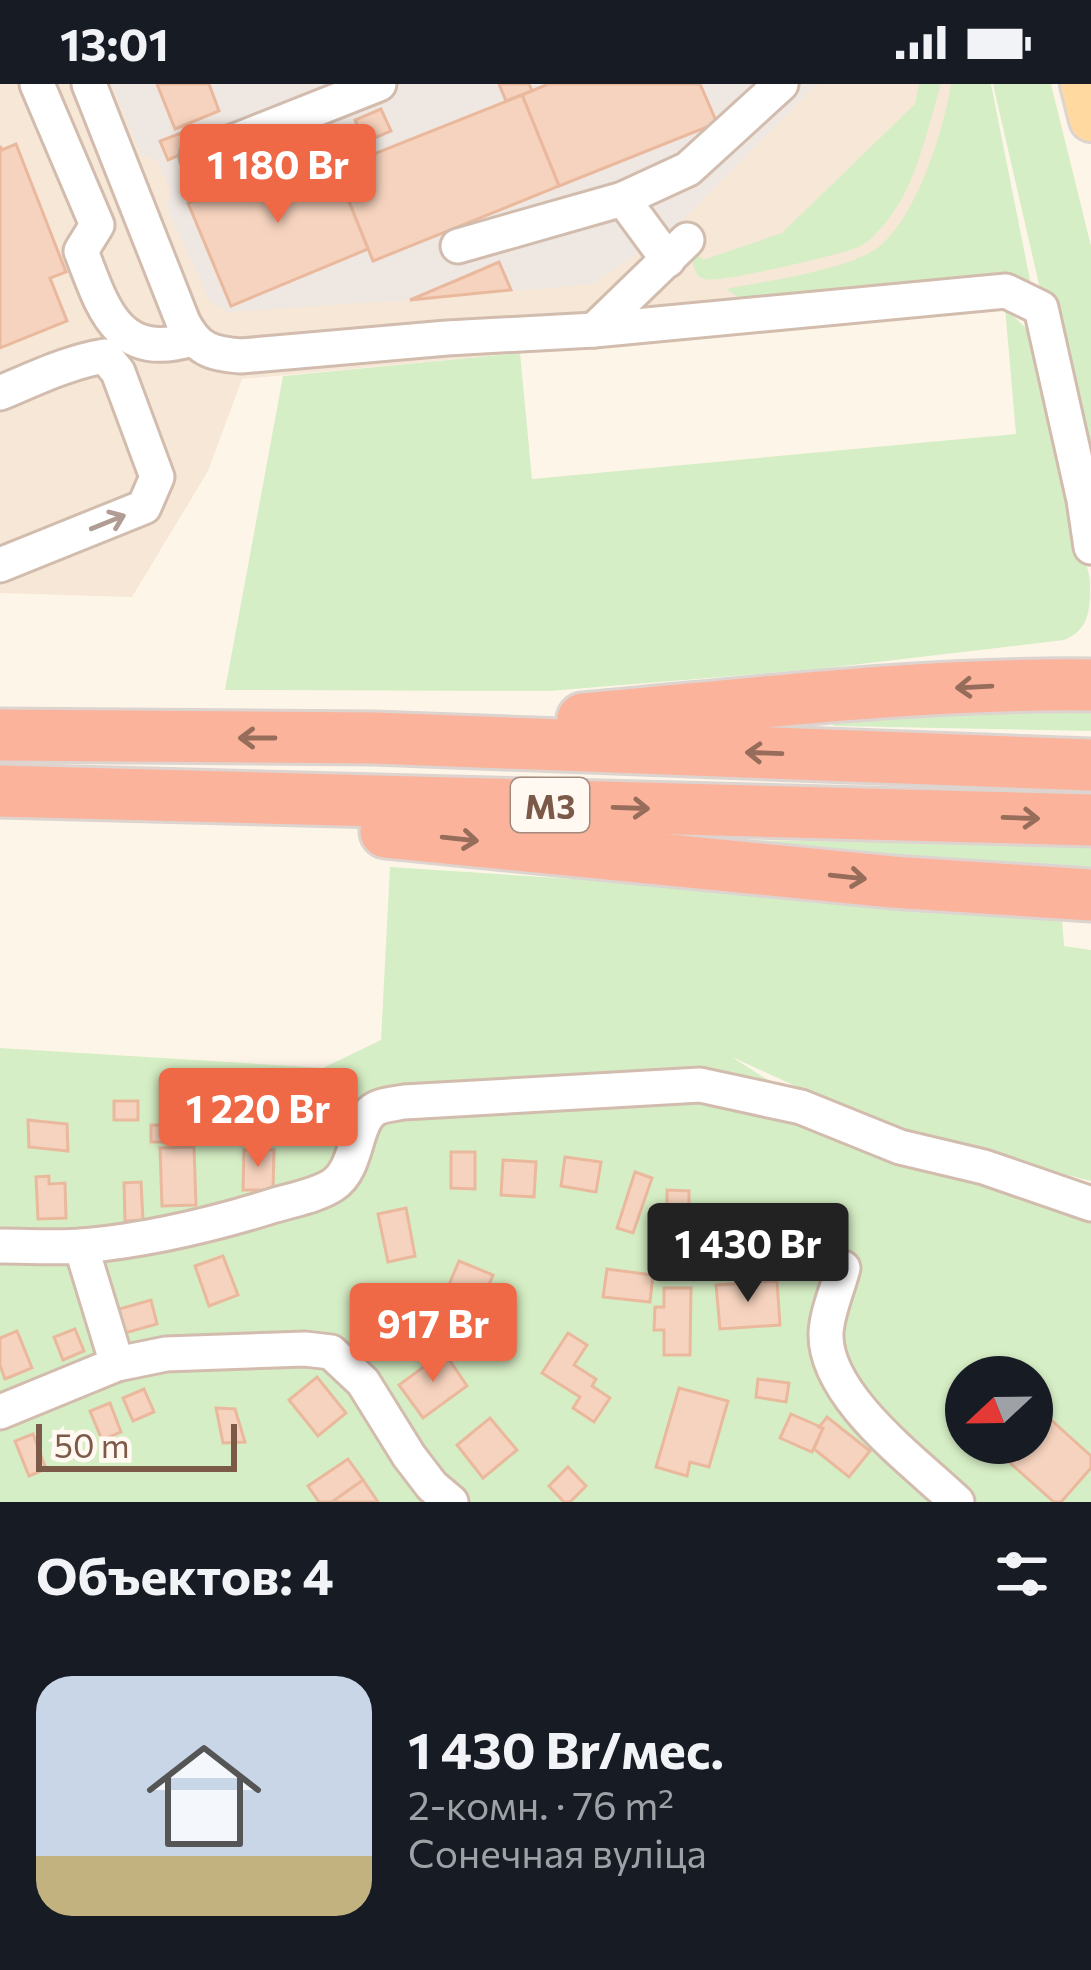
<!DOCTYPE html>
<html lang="ru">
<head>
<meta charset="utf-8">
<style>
	body { margin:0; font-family:Commissioner,sans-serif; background:#20242c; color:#f1f3f6; height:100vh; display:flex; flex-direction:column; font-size:45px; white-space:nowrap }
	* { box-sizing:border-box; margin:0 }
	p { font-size:39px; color:#9ea1a6 }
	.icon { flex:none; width:66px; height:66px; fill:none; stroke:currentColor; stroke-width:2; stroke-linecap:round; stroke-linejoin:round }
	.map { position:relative; height:1418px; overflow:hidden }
	.panel { display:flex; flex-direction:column; background:#171b24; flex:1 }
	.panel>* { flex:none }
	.needle { width:78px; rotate:248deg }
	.fabs { position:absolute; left:945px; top:1272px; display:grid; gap:24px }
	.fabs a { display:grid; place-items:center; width:108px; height:108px; border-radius:50%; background:#171b24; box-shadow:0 3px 9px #0004; font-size:60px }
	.scale { position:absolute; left:36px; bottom:30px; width:201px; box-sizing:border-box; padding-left:12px; border:6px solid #7c5a4a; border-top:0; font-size:33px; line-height:42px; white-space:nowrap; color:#7c5a4a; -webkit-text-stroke:9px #fff9f1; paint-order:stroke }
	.price { position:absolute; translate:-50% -102px; padding:0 27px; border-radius:12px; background:#f06946; color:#fff; font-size:39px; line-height:78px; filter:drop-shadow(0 3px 6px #0008) }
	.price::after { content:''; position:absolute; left:50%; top:72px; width:36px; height:27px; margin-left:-18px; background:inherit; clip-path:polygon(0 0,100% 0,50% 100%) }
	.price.selected { background:#222; color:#fff }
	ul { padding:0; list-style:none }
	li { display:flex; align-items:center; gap:36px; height:300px; padding:0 36px }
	li span { display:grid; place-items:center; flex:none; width:336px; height:240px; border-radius:36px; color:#555 }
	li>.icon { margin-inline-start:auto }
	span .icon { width:144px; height:144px; fill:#fffc; stroke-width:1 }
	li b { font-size:51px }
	h2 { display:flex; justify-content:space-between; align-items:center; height:144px; padding:0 36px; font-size:51px }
	.status { display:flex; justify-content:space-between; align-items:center; height:84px; padding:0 60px; background:#171b24; direction:ltr }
	.status svg { height:33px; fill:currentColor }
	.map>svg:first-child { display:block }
	.residential { fill:#f6e7d7 }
	.industrial { fill:#efe8e2 }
	.green { fill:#d6eec5; fill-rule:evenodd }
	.building { fill:#f6d3be; stroke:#eab99d; stroke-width:3 }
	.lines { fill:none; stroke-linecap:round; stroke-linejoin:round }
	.minor-casing { stroke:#d2bcad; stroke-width:39 }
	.major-casing { stroke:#ddd4d0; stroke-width:48 }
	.highway-casing { stroke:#ddd4d0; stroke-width:57 }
	.minor { stroke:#fff; stroke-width:33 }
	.major { stroke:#ffd99f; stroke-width:42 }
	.highway { stroke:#fcb39c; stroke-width:51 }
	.oneway { stroke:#b09c92 }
	.oneway2 { stroke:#966c5a }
	.labels { text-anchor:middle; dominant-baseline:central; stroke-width:9; stroke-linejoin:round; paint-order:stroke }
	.shield { fill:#fff9f1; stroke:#a38a7c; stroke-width:3 }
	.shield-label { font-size:33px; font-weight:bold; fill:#7c5a4a }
</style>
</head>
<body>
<div class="status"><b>13:01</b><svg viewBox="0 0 49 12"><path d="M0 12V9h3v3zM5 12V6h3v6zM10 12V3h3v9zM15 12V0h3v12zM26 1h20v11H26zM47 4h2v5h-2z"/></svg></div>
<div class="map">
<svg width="1091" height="1418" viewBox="0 0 1091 1418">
	<rect width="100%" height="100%" fill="#fef5e9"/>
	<polygon class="residential" points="0,0 959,0 1005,224 242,295 208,387 132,513 0,509"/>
	<polygon class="industrial" points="112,0 817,0 675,144 592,200 410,216 228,228 210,218 166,121 171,108 157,77 141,70"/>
	<g class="green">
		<path d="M919 0H941C926 48 916 107 880 145 874 152 867 159 859 163 843 170 716 200 704 195 691 190 693 176 693 164L703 176 782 149 915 20Z"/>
		<path d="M951 0H991L1032 206 1017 195 999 191 806 222 750 221 726 205C766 197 850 186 880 162 917 131 944 46 951 0Z"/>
		<polygon points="993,0 1051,0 1091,162 1091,427"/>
		<path d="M1005 224 1026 244 1041 276 1090 496C1090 524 1091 545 1064 556L818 585 549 607 225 606 283 292 520 269 532 395 1016 350Z"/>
		<polygon points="1091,621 1091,647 835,642 830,639 829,632"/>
		<polygon points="617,755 1091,760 1091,795"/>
		<path d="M390 783 653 800 1062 834 1064 862 1091 866V1097L893 1047 732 973 880 1068 1091 1132V1418H0V964L323 984 381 956ZM966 1293H1032V1359H966Z"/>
	</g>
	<g class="building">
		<polygon points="157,0 209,0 219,27 175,45"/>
		<polygon points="499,0 529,0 532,7 506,17"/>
		<polygon points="548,0 700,0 717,39 559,102 522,11"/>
		<polygon points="522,11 559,102 373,177 336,85"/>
		<polygon points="381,25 391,47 365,58 355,36"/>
		<polygon points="184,48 191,66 168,76 160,57"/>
		<polygon points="16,60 66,188 50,194 67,237 0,264 0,62 2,66"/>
		<polygon points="326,61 368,165 231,222 188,119"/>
		<polygon points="499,178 511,206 410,216 469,191"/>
		<rect x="114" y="1017" width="24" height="19"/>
		<polygon points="28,1036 67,1040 68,1067 29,1063"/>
		<rect x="151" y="1041" width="31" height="17"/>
		<polygon points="194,1063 196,1121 162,1122 160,1064"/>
		<polygon points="244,1066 274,1066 273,1106 243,1106"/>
		<polygon points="451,1068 475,1068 475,1105 451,1104"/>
		<polygon points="565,1073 601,1078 596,1108 561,1102"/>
		<polygon points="503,1076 536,1078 534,1113 501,1111"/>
		<polygon points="635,1088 652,1094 633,1149 617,1144"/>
		<polygon points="49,1092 49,1100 65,1099 66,1134 38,1135 36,1093"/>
		<polygon points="141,1098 143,1136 125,1137 124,1099"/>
		<polygon points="667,1106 689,1107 689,1131 667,1131"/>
		<polygon points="406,1124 415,1172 388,1178 378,1130"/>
		<polygon points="223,1172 238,1211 209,1222 195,1182"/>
		<polygon points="459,1177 493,1191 482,1217 448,1203"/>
		<polygon points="607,1185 653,1191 650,1218 603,1213"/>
		<polygon points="777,1197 780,1241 720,1245 716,1201"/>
		<polygon points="664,1204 691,1204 690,1271 664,1271 664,1246 654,1246 655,1223 664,1223"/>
		<polygon points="151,1216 157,1240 118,1251 112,1227"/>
		<polygon points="384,1225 406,1226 405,1256 383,1255"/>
		<polygon points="75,1245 84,1267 63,1276 54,1253"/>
		<polygon points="17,1247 32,1284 5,1295 0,1281 0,1254"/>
		<polygon points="568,1249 587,1261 574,1281 596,1295 592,1302 610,1314 594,1338 573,1324 580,1313 542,1289"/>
		<polygon points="444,1268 467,1302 423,1334 399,1301"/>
		<polygon points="317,1293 346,1329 318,1352 289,1316"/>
		<polygon points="758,1295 789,1299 786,1318 756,1313"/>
		<polygon points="679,1304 728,1317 709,1383 690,1378 687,1392 656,1383"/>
		<polygon points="144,1305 154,1328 133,1337 123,1314"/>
		<polygon points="110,1319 121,1348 102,1356 90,1327"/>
		<polygon points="216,1324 235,1325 245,1358 223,1359"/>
		<polygon points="791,1330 823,1344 812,1368 780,1354"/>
		<polygon points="827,1333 870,1367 849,1393 814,1365 823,1344 819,1343"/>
		<polygon points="490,1334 517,1366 483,1394 457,1361"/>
		<polygon points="1049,1334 1091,1372 1091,1384 1061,1418 1054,1418 1009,1378 1026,1359 1032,1359 1032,1353"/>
		<polygon points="33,1350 46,1385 29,1392 15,1357"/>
		<polygon points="348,1375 363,1396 332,1418 319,1418 308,1402"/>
		<polygon points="568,1383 586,1402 570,1418 564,1418 549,1402"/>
		<polygon points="363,1396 378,1418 332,1418"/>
	</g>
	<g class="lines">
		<g class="minor-casing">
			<g id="minor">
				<path d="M37 0 97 141 81 167C103 224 117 278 192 255"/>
				<path d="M89 0 183 238C197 265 211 270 241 272L447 254 594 246 1006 207 1041 224 1084 416 1091 463"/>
				<polyline points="197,72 379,0"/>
				<polyline points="623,115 668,176"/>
				<polyline points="458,162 623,115 688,85 781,0"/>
				<polyline points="594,246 687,156"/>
				<path d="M0 309C34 295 68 278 105 272L118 288 157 393 144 423 0 481"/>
				<path d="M0 1162C27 1162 56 1164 83 1162 147 1156 211 1141 272 1122 291 1116 316 1112 333 1101 360 1083 353 1035 377 1024 385 1020 395 1020 404 1018L700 1001 801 1023 900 1063 984 1083 1091 1120"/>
				<polyline points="81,1162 117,1280"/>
				<path d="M843 1184C838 1204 827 1228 826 1249 824 1312 915 1378 957 1418"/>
				<polyline points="0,1328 117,1280 166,1270 305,1265 331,1268 363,1298 409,1372 432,1402 451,1418"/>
			</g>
		</g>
		<g class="major-casing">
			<polyline id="major" points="1082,0 1091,36"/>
		</g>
		<g class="highway-casing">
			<g id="highway">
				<path d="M583 635C752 620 921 599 1091 601"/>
				<polyline points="0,651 374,654 1091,681"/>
				<polyline points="0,707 1091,736"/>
				<polyline points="386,748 892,798 1091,811"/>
			</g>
		</g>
		<use href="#minor" class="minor"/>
		<use href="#major" class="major"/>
		<use href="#highway" class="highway"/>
	</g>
	<defs><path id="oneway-shaft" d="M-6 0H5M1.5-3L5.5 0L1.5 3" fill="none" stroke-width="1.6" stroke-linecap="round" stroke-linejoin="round" transform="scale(3)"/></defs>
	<use class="oneway" href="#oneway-shaft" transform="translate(108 438) rotate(-22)"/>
	<g class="oneway2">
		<use href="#oneway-shaft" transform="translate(974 603) rotate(177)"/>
		<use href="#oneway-shaft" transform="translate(257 654) rotate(-180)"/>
		<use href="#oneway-shaft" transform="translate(764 669) rotate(-178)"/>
		<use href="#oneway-shaft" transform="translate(631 724) rotate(2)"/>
		<use href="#oneway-shaft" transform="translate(1021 734) rotate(2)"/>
		<use href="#oneway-shaft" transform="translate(460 755) rotate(6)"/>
		<use href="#oneway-shaft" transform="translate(848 793) rotate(6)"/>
	</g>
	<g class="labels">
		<rect class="shield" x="511" y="694" width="78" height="54" rx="9"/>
		<g class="shield-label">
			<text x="550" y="721">М3</text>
		</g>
	</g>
</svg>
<div class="fabs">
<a><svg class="needle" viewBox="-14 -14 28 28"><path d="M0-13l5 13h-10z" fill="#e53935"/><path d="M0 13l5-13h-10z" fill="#9ea1a6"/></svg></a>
</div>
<div class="scale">50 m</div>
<b class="price" style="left:278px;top:142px">1 180 Br</b>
<b class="price" style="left:258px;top:1086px">1 220 Br</b>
<b class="price selected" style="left:748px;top:1221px">1 430 Br</b>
<b class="price" style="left:433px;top:1301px">917 Br</b>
</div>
<section class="panel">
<h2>Объектов: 4<svg class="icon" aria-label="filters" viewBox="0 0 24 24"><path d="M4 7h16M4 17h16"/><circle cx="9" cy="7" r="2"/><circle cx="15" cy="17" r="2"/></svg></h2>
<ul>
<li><span style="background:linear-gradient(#c9d6e8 75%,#c2b280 0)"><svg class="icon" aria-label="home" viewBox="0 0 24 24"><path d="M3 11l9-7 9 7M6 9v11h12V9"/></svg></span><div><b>1 430 Br/мес.</b><p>2-комн. · 76 m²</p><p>Сонечная вуліца</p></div></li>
</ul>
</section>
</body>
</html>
